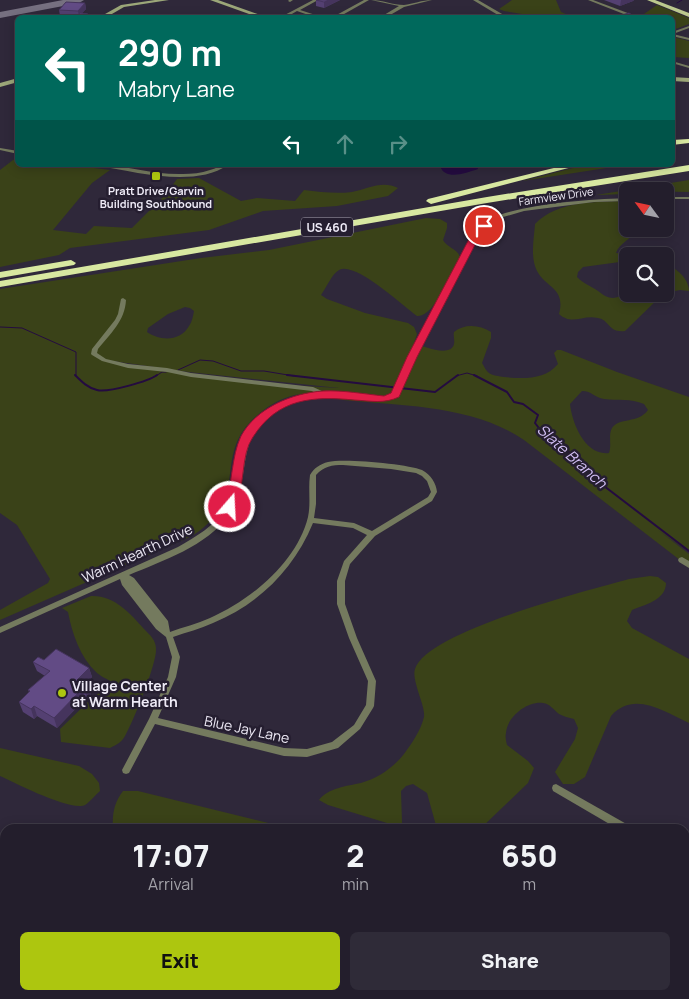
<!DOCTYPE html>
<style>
body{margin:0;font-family:Manrope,sans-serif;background:#2f2b38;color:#f1f3f6;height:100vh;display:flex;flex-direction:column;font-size:19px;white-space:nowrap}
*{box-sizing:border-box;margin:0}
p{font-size:16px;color:#a3a2a9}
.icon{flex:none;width:28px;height:28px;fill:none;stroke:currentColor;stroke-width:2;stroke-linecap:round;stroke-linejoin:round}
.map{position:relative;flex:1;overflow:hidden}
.panel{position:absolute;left:0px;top:824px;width:690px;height:176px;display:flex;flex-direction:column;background:#231e2c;border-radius:15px 15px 0 0;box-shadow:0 2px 12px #0003,0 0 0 1px #403c48}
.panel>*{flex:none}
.banner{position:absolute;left:15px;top:15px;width:660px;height:152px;border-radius:8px;box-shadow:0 2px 12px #0003,0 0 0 1px #403c48;background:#00695c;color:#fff;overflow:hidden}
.needle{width:32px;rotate:303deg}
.buttons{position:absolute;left:619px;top:182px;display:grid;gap:10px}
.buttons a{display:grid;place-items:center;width:55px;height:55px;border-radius:8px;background:#231e2c;box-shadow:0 2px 12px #0003,0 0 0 1px #403c48;font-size:25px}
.pin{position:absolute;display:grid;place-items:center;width:42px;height:42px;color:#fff;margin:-21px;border:2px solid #fff;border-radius:50%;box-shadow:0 1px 5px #0007}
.me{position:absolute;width:55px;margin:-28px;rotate:19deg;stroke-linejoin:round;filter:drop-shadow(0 0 4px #0008)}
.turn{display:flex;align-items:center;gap:18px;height:105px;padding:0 20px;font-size:22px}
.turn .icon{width:65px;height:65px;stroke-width:2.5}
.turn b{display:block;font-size:35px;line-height:42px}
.lanes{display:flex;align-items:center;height:48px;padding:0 20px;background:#0003;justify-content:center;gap:25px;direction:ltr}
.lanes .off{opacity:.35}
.eta{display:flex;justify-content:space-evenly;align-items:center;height:85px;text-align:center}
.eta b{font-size:30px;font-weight:800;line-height:35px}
.cta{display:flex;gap:10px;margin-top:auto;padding:10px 20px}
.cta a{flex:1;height:58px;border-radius:8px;background:#adc60f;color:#111;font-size:20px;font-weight:800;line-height:58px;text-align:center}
.cta a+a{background:#2f2b38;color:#f1f3f6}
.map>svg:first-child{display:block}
.green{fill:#3a4218;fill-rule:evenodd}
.water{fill:#240b40}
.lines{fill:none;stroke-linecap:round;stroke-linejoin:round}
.stream-far1{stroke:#240b40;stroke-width:1}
.stream{stroke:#240b40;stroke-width:2}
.taxiway{fill:#767080;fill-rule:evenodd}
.street{fill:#747a5e;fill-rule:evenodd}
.secondary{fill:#9ca779;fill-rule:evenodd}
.primary{fill:#bcc98e;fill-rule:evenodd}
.highway{fill:#d8e8a1;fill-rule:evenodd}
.wall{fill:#544072}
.shaded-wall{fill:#45345d}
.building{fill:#624b85;stroke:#45345d}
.route{fill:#e11d48;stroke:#92132f}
.poi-dot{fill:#adc60f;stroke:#251e30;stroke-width:2}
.labels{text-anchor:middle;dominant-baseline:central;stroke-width:5;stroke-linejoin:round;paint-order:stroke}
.far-poi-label{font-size:11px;font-weight:bold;fill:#eeeaf6;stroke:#251e30}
.far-street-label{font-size:11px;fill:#eeeaf6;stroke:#251e30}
.shield{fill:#251e30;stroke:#b2adbb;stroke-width:1}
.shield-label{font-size:12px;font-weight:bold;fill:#eeeaf6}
.street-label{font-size:14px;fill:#eeeaf6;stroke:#251e30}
.poi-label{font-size:14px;font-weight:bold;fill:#eeeaf6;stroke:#251e30;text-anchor:start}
.water-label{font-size:15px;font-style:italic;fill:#d3c0f5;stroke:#251e30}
</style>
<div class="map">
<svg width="689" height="999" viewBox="0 0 689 999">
<rect width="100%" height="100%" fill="#2f283a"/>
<g class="green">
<polygon points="512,0 556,0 561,12 573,17 541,17 504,11 499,9"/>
<polygon points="657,5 689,18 689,24 673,30 672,18 644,17 641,16"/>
<polygon points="673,37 689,41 689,58 673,57"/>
<path d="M 17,157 L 18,165 L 71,165 L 110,170 L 92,183 L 53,230 L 86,234 L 94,226 L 132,228 L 166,194 L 177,179 L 199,178 L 241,201 L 257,198 L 295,201 L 304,190 C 320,192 336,194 352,192 C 368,189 382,180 398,188 L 388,196 L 337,206 L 263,211 L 209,230 L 70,248 L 59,255 L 0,267 L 0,170 Z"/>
<polygon points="585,165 626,165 522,181"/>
<polygon points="689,180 689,192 628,191 627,194 596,195"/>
<path d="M 627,201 L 628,229 L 638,229 C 632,239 619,243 616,253 L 644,256 L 628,256 L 627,261 L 583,267 L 578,272 L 577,277 C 584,284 591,286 598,291 C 609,300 616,300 627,292 L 628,294 L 663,294 L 625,331 C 608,333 610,320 598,318 C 583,314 572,326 559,314 C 566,288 546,288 537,271 C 530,257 534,239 535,224 C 558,200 597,202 627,201 Z"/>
<path d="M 426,218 L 440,219 L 447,223 L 447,228 L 443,240 C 447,248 457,248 460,257 C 453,271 434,318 417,316 C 403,306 355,261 339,270 C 332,274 326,288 321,295 L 327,299 L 365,313 L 408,323 L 414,327 L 417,334 L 414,343 C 422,346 451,358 454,344 C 455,340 453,336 454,332 C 465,323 480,325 491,332 L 491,338 L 482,363 C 484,366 486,371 489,373 C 493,376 499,376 504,377 C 523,379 545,380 558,364 L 554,353 L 557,350 L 561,350 L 617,372 L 689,397 L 689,552 L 658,530 L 689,554 L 689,567 L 524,440 C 472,405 404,406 343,400 C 331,398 306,392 295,395 C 276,399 257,413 245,428 C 225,454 235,483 221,507 C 214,519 203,529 192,536 L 0,620 L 0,610 L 48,583 L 50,579 L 17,525 L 0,513 L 0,289 L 201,258 L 269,250 ZM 185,307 L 190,308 L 194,311 C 193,316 192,322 189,326 C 180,342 160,341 147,332 L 148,328 L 168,314 ZM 106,360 L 189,372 L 339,388 L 285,385 L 157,370 ZM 582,391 C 592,391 595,398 604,399 C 619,401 630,398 644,404 L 648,410 C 638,424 619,417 612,428 C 608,435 612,445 609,453 C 585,456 572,423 570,404 Z"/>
<path d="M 665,264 C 677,268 689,279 689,291 L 680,290 L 665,293 Z"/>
<path d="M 650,576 L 658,577 L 666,583 C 666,600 644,605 632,610 L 627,621 L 632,628 L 689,659 L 689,723 C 665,712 634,690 611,716 L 585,777 L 574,784 L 563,784 L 555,772 L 575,739 L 578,728 L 574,719 C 569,718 563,716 559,714 C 554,710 550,704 543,703 C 527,701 507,717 506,733 C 505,736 506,741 507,745 L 528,761 L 534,768 L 528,783 L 480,829 L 437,829 L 427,793 L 413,784 L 406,786 L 401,791 L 402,823 L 387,823 L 328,805 L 319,800 C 328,788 347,786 361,783 C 378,778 393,768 404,754 C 412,743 421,730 424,717 C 425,710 420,698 418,691 C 416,684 413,675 415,669 C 427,631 590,590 629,579 Z"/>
<path d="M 91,596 C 114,595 130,613 144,629 C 150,635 156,640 156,649 C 157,663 133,722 125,736 C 122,742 116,745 110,748 L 61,742 L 60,729 L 89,701 L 112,682 C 107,679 100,676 96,672 C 80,657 72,633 68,612 L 62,608 Z"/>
<path d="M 0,748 L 79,766 L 92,774 L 99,783 L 100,791 C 95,795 90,802 85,805 C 72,812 15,783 0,776 Z"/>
<path d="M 123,791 L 138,791 L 293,829 L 113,829 C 112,814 114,803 123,791 Z"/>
<polygon points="15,995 143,995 140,999 14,999"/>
<polygon points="231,995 303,995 300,999 228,999"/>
</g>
<path class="water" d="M 433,165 L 477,165 L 478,169 C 466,173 445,181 440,166 Z"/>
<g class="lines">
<g class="stream-far1">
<polyline points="677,3 682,0"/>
<polyline points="0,327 22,328 76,352 76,376"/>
<polyline points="178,370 200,360 213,361 241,371 264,371 294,376"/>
<polyline points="156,376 162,372 166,372"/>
<polyline points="456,376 467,373 477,376"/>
</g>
<g class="stream">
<path d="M 75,375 C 82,382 88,388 97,390 C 108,393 149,381 157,375"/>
<polyline points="287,375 435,392 458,375"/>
<polyline points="474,375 507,392 514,402 523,404 538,415 535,423 542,432 577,458 604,486 689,551"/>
</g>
<polygon class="taxiway" points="63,0 84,0 79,3 0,18 0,12"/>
<g class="street">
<polygon points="289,0 293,0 290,2 288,1"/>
<polygon points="313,0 318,0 300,10 325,18 317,18 297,11 285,18 279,18"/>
<polygon points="364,0 369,0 337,18 331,18"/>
<path d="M 371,0 C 382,0 393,5 404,5 C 413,4 422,0 432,0 L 404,7 L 385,18 L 379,18 L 399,6 Z"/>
<polygon points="473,0 478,0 509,18 503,18"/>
<polygon points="588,0 593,0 641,18 634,18"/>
<polygon points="689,26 689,28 673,34 689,38 689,40 672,36 672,32"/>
<polygon points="672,61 689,66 689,68 672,63"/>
<polygon points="0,148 18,151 18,154 0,150"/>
<path d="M 97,165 C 125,165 154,175 183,174 C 192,174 201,173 210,170 C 217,168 221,165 228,165 C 194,188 137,172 99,166 Z"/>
<rect x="665" y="197" width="24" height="2"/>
<path d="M 628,198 L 628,201 L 594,202 L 524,211 L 500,218 L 485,227 L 476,241 L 415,357 L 398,396 C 376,405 353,398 330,396 C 311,395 292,400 276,411 C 232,439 254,478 229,515 C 207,546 162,561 129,575 L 134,578 L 168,621 L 170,632 C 183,627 197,624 210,618 C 251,600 297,562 308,517 C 311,503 308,489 310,475 C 314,468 320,464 328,462 C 343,458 408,464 422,470 C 431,475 436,483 437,492 L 432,501 L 375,536 L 350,564 L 345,581 L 345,604 L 357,638 L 376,681 L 374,706 L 373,708 L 360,729 L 338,748 L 307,757 L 284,756 L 155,724 L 129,773 L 126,774 L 123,773 L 122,770 L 149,719 L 168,677 L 172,657 L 166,637 L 156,629 L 122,585 L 120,579 L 0,633 L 0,627 L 178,547 C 195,537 215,526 225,509 C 235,493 235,474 239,457 C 247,418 277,398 315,393 L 312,391 L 191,377 L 167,372 L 128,368 L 102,361 L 92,355 L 91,354 L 92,349 L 115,320 L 118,314 L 121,299 L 123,298 L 126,300 C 125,321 110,334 98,349 L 97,353 L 106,359 L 128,364 L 167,368 L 191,373 L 313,387 L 324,392 L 361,396 L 381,397 L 393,394 L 409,357 L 470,241 C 474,236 477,229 481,225 C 503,204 596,199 628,198 ZM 343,465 L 391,469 L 416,473 L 422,476 L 427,481 L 431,492 L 428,497 L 372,531 L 354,523 L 314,518 L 316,504 L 316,475 C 324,466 332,465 343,465 ZM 313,523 L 353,528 L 367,535 L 344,561 L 337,581 L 337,604 L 349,638 L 368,681 L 366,705 L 354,725 L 332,742 L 307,749 L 284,748 L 158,718 L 176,677 L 180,657 L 173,637 C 187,632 200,629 213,623 C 259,604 294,569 313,523 Z"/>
<polygon points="682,557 689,561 689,568 679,562 678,560 679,558"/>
<polygon points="556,784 630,826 631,829 618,829 553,791 552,788 553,785"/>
<polygon points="685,859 689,860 689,869 685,868"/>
<polygon points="175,995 186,995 184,999 173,999"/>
<polygon points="571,995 585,995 587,999 573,999"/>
</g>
<g class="secondary">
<polygon points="155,0 169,0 124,7 105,18 98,18 121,5"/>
<polygon points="210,0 218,0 269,18 260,18"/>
<polygon points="672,77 689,78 689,82 672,81"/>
<polygon points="18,78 18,82 0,87 0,83"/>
</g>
<polygon class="primary" points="647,0 655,0 689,13 689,17"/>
<g class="highway">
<polygon points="689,139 689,143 672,145 672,140"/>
<polygon points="566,165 580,165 431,204 426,201 428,199"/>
<polygon points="689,165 689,171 487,203 0,287 0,281 487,197"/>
<polygon points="71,260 76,263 74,265 0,278 0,272"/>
</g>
</g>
<g class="wall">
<polygon points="316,0 340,0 324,8 316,6"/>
<polygon points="604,0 634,0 633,1 620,6"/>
<polygon points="85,3 86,9 82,13 88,14 89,17 60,16 59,10"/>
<polygon points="44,660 89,668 92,677 85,684 89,686 91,696 87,700 85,699 57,728 37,716 34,719 23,712 19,702 29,692 28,690 45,676 37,671 33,662"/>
</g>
<g class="shaded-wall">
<polygon points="329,0 340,0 324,8 324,2"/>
<polygon points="621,0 634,0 633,1 620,6"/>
<polygon points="85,3 86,9 79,17 78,11"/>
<polygon points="89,668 92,677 80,689 77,680"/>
<polygon points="89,686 91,696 87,700 85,690"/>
<polygon points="82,689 85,699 57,728 54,718"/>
<polygon points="34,706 37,716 34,719 31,709"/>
</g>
<g class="building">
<polygon points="316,0 329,0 324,2"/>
<polygon points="66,2 85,3 78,11 59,10"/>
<polygon points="80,13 88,14 85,18 76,18"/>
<polygon points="629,13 637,18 626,18 621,15"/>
<polygon points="56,649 89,668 77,680 89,686 85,690 82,689 54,718 34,706 31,709 19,702 30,691 28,690 50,671 33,662 38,657 44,660"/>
</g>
<path class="route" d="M 481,224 L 488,226 L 477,241 L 417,357 L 399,397 C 384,404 371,401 354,400 C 313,396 278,398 253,437 C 240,455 246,487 234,510 L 225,510 L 224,507 C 233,484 231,457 241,436 C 256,408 292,393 323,391 C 343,390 364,394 384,396 L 391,393 L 407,357 L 468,241 Z"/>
<g class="poi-dot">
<rect x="151" y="171" width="10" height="10" rx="2.5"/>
<circle cx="62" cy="693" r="5"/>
</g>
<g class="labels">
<g class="far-poi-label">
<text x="156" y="190">Pratt Drive/Garvin<tspan x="156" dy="13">Building Southbound</tspan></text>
</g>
<g class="far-street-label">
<text transform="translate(556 196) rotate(-8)">Farmview Drive</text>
</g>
<rect class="shield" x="301" y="217.5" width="52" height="19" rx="4"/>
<g class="shield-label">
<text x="327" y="227">US 460</text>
</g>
<g class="street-label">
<text transform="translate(137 553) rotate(-25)">Warm Hearth Drive</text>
<text transform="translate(247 729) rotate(12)">Blue Jay Lane</text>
</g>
<g class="poi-label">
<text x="72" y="685">Village Center<tspan x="72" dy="16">at Warm Hearth</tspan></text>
</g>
<g class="water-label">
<text transform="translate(572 456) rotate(42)">Slate Branch</text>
</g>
</g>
</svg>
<div class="buttons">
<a><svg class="needle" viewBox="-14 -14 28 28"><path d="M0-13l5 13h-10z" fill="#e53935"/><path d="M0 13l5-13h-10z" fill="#a3a2a9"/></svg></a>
<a><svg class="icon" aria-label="search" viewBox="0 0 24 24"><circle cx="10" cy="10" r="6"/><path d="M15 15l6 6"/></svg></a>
</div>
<div class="pin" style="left:484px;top:226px;background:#d93025"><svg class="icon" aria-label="arrive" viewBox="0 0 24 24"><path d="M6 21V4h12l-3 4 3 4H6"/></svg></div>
<svg class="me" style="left:230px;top:507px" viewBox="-20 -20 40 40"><circle r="17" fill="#e11d48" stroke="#fff" stroke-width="3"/><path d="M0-11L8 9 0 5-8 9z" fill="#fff"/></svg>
<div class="banner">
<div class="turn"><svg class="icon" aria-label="left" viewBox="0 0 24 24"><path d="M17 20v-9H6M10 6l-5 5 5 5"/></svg><div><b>290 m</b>Mabry Lane</div></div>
<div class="lanes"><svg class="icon" aria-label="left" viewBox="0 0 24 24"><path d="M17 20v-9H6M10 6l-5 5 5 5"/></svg><svg class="icon off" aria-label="ahead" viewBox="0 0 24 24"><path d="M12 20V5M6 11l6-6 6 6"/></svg><svg class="icon off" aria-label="right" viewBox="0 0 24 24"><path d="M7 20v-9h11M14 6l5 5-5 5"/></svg></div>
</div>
<section class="panel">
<div class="eta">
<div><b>17:07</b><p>Arrival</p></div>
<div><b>2</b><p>min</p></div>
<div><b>650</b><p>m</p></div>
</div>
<div class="cta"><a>Exit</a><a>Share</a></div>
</section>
</div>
